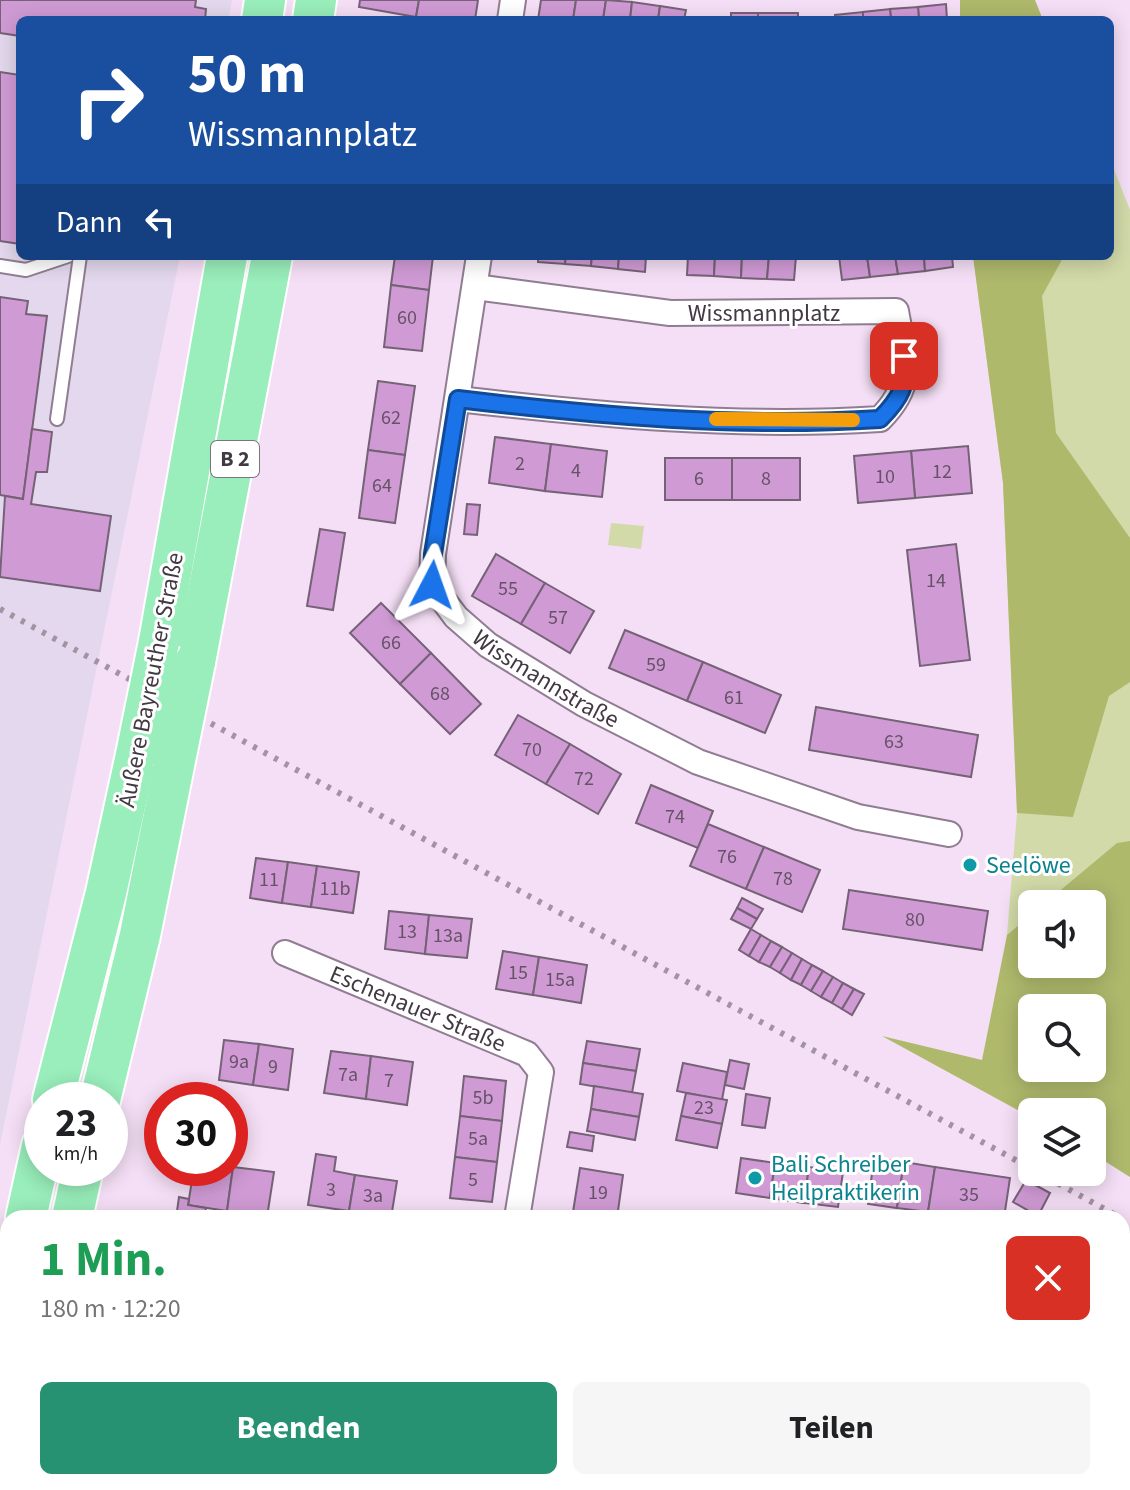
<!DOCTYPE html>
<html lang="de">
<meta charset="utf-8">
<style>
body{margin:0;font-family:"Source Sans 3",sans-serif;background:#f6f6f6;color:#202124;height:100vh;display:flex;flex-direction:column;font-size:30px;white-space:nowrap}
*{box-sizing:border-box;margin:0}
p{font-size:26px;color:#757577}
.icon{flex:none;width:44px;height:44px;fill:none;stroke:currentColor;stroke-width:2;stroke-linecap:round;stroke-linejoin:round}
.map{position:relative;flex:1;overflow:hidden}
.details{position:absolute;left:0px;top:1210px;width:1130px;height:280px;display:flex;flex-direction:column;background:#fff;border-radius:24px 24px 0 0;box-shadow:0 4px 20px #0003}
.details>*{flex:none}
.banner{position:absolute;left:16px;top:16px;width:1098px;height:244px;border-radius:12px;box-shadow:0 4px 20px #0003;background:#1a4fa0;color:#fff;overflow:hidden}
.tools{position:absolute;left:1018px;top:890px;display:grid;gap:16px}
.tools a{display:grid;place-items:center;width:88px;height:88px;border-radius:12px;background:#fff;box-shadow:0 4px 20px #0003;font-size:40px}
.speed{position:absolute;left:24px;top:1082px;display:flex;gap:16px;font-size:40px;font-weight:700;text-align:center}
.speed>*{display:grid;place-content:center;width:104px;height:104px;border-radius:50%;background:#fff;box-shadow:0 4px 20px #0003;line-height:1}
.speed small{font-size:20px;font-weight:400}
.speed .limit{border:12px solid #d22;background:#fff;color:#111}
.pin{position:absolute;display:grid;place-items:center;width:68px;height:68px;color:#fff;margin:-34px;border-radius:16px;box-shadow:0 4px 12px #0006}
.me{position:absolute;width:88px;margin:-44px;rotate:4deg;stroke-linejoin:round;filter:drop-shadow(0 0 6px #0008)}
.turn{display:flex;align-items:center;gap:28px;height:168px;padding:0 40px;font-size:36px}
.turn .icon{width:104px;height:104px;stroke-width:2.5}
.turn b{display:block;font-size:56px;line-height:68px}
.then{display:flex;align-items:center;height:76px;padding:0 40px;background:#0003;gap:16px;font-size:30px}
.round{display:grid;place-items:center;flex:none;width:84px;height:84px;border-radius:12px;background:#f6f6f6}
.overview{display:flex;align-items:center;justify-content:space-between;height:136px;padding:0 40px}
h1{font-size:48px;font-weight:700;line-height:60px;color:#1e9e55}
.button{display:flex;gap:16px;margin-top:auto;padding:16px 40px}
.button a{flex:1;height:92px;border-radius:12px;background:#279271;color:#fff;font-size:32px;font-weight:700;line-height:92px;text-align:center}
.button a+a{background:#f6f6f6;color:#202124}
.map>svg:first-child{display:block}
.industrial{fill:#e3d8ed}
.green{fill:#d2daa9;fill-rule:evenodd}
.forest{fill:#afb96c;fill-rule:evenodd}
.building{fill:#d09bd5;stroke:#756276;stroke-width:2}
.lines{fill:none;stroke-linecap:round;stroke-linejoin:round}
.service-casing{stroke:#907d92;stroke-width:16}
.minor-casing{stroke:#907d92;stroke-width:28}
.primary-casing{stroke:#fff;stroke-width:44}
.service{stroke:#fff;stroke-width:12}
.minor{stroke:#fff;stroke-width:24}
.primary{stroke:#9eb;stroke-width:40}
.rail{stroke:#a292a2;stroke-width:6;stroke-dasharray:4 8;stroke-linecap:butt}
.primary-bridge-casing{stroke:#fff;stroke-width:44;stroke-linecap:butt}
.primary-bridge{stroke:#9eb;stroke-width:40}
.route-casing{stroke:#114b97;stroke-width:20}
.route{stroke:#1a73e8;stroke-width:14}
.slow{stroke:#f59e0b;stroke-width:14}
.culture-dot{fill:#0f9aa8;stroke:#fff;stroke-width:3}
.labels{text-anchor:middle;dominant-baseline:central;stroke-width:6;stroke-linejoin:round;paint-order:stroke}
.number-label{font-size:20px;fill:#665267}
.shield{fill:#fff;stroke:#7b747b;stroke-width:2}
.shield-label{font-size:22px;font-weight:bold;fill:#423942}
.street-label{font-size:24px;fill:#423942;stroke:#fff}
.culture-label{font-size:24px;fill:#0d838f;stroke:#fff;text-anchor:start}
</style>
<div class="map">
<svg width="1130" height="1490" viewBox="0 0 1130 1490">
<rect width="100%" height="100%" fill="#f5dff6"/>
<polygon class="industrial" points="0,0 232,0 228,20 20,20 20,256 180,256 0,1145"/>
<g class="green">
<path d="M 1110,159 L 1130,210 L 1130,1177 L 1092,1153 L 1092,1008 L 1032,1008 L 1032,1036 L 1007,935 L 1017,813 L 1003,483 L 973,256 L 1110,256 ZM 1032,904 L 1092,904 L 1092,964 L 1032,964 Z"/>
<polygon points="611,523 644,526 641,549 608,545"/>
</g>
<g class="forest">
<polygon points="960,0 1035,0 1043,20 960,20"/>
<polygon points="973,256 1064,256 1042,296 1056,433 1130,538 1130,682 1109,696 1073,817 1017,813 1003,483"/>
<path d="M 1130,841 L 1130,1177 L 1092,1153 L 1092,1112 L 1032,1112 L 1032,1118 L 882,1036 L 982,1060 L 1007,935 L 1032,914 L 1032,964 L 1092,964 L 1092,904 L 1044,904 L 1117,843 ZM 1032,1008 L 1092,1008 L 1092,1068 L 1032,1068 Z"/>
</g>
<g class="building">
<polygon points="0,0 196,0 195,7 206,9 205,20 20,20 20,36 0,33"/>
<polygon points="360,0 419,0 416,17 359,7"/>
<polygon points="419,0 478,0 475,20 416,17"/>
<polygon points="541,0 576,0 573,20 538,20"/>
<polygon points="576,0 606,0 603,20 573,20"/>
<polygon points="606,0 632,2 630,20 603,20"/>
<polygon points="632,2 660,6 658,20 630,20"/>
<polygon points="946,4 947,20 919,20 918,7"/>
<polygon points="660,6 686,10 684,20 658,20"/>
<polygon points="918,7 919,20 891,20 890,9"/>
<polygon points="890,9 891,20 863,20 863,12"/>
<polygon points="863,12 863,20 835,20 835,15"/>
<rect x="731" y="13" width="27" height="7"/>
<rect x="758" y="13" width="40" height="7"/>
<polygon points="0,72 20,75 20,244 0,241"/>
<polygon points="395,256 433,256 429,290 391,285"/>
<polygon points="538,256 566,256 565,264 538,262"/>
<polygon points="566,256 592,256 591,266 565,264"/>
<polygon points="592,256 619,256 618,269 591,266"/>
<polygon points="619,256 646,256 645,272 618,269"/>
<polygon points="688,256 715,256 714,276 687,275"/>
<polygon points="715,256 742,256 741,278 714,276"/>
<polygon points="742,256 769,256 767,279 741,278"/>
<polygon points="769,256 796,256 794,280 767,279"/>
<polygon points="839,256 867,256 870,277 842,280"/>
<polygon points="867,256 895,256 898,274 870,277"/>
<polygon points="895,256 924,256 925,271 898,274"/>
<polygon points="924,256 952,256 953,267 925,271"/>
<polygon points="391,285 429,290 422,351 384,347"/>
<polygon points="0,297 28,301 26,314 47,316 23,499 0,495"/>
<polygon points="378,381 415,386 405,455 368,450"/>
<polygon points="32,429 52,432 47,472 36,472 31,504 111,516 100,591 0,577 5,496 23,499"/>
<polygon points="495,437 551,444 545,491 489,483"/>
<polygon points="551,444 607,451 602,497 545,491"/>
<polygon points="968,446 972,493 915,498 911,451"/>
<polygon points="368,450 405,455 395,523 359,518"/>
<polygon points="911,451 915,498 858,503 854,456"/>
<rect x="665" y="458" width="67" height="42"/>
<rect x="732" y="458" width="68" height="42"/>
<polygon points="467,504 480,505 477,535 464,534"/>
<polygon points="320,529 345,533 333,610 307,606"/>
<polygon points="956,544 970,660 920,666 907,550"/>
<polygon points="496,554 545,583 521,624 472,596"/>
<polygon points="545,583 594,611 570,653 521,624"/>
<polygon points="381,603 431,653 400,684 350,633"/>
<polygon points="625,630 703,662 687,701 609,668"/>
<polygon points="431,653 481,704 450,734 400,684"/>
<polygon points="703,662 781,695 765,733 687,701"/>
<polygon points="816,707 978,735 971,777 809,750"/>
<polygon points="518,715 570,744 546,784 495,755"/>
<polygon points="570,744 621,774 598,814 546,784"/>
<polygon points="651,785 713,811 698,848 636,823"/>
<polygon points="708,824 764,847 746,889 690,866"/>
<polygon points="764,847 820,870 802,912 746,889"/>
<polygon points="256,858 288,862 282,903 250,898"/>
<polygon points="288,862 317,866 311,907 282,903"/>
<polygon points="317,866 359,872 353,913 311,907"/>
<polygon points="849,890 988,911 982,950 843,929"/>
<polygon points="742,898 763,909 757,919 737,908"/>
<polygon points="737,908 757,919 751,929 731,919"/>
<polygon points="389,911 429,915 425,954 385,949"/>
<polygon points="429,915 472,919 467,958 425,954"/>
<polygon points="751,929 761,935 749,956 739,950"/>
<polygon points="761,935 771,941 759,962 749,956"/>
<polygon points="771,941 782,947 770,967 759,962"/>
<polygon points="782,947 792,953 780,973 770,967"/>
<polygon points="503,951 539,957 533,995 496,989"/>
<polygon points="792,953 802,959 791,980 780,973"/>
<polygon points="539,957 587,965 581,1003 533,995"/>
<polygon points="802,959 812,965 801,985 791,980"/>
<polygon points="812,965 823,971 811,991 801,985"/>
<polygon points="823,971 833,977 821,997 811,991"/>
<polygon points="833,977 843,983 832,1003 821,997"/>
<polygon points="843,983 854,989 842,1009 832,1003"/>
<polygon points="854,989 864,994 852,1015 842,1009"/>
<polygon points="224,1040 259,1044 253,1085 219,1080"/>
<polygon points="587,1041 640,1049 636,1071 583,1063"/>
<polygon points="259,1044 293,1049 288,1090 253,1085"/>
<polygon points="331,1051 371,1056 366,1099 324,1093"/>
<polygon points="371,1056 413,1062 407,1105 366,1099"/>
<polygon points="730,1060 749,1064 744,1089 725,1085"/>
<polygon points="583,1063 636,1071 632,1093 580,1084"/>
<polygon points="683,1063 727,1072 722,1100 677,1091"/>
<polygon points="464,1076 506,1081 502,1121 460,1116"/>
<polygon points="594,1086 643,1094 639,1117 591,1109"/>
<polygon points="686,1093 727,1100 722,1124 681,1116"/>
<polygon points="746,1094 770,1098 765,1128 742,1125"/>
<polygon points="591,1109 639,1117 635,1140 587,1131"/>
<polygon points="460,1116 502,1121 497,1162 455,1157"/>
<polygon points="681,1116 722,1124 717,1148 676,1140"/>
<polygon points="570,1132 594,1136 592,1151 567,1147"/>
<polygon points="316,1154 336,1157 334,1171 355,1175 349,1211 308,1205"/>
<polygon points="455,1157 497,1162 492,1202 450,1198"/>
<polygon points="741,1158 775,1163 770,1198 736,1193"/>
<polygon points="874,1158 904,1162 897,1208 868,1204"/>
<polygon points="904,1162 935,1167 928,1212 897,1208"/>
<polygon points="775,1163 809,1167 804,1203 770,1198"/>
<polygon points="233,1167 227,1211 188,1205 194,1168"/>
<polygon points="233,1167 274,1172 267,1217 227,1211"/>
<polygon points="809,1167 843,1172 838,1207 804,1203"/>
<polygon points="935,1167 1010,1178 1004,1218 928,1212"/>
<polygon points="580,1168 623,1175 617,1218 573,1212"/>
<polygon points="355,1175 397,1181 391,1218 349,1211"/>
<polygon points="1026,1180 1050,1193 1038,1216 1013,1202"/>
<polygon points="179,1197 189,1199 188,1205 206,1208 204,1218 176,1218"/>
<polygon points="145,1482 171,1482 169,1490 144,1487"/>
<polygon points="242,1482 268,1482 267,1490 241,1490"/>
<polygon points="271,1482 307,1482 306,1490 270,1490"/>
<polygon points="320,1482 341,1484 340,1490 318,1490"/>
<polygon points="889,1482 913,1482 911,1490 887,1490"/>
<polygon points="920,1482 954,1482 949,1490 932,1490"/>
</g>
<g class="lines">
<g class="service-casing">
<g id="service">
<polyline points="0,266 26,270 68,256"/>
<polyline points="57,419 80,256"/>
</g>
</g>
<g class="minor-casing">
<g id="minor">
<polyline points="510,20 513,0"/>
<path id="s1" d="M 479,256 L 433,554 L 432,585 L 456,617 L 488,645 L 584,704 L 698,762 L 858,817 L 949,834"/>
<path d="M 458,399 C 598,415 739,428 880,419 C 917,382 904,358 896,311 L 670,313 L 475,287"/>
<path id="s2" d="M 285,953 L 527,1054 L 541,1072 L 517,1218"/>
<polyline points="1122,1260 1130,1263"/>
<polyline points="1122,1482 1127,1490"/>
<polyline points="460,1490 461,1482"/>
<polyline points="848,1490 850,1482"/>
</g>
</g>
<g class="primary-casing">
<g id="primary">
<polyline points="262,20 265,0"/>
<polyline points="313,20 316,0"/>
<polyline points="159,642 227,256"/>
<polyline points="195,662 272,256"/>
<polyline points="53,1100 106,893 136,755"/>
<polyline points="100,1100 140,935 173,770"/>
<polyline points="26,1218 42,1146"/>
<polyline points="72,1218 83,1168"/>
<polyline points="0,1348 8,1304"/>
<polyline points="23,1490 25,1482"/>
</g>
</g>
<use href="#service" class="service"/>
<use href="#minor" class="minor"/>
<use href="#primary" class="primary"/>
<g class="rail">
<polyline points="0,609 1032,1169"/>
<polyline points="1037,1172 1121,1218"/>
</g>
<g class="primary-bridge-casing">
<g id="primary-bridge">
<polyline points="136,755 159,642"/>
<polyline points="173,770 195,662"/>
</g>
</g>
<use href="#primary-bridge" class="primary-bridge"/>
</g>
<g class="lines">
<g class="route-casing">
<path id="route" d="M 432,585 L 433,554 L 458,399 C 598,416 739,428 880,419 C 901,398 908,384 904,356"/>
</g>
<use href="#route" class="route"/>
<polyline class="slow" points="716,419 853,420"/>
</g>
<g class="culture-dot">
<circle cx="970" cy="865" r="8"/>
<circle cx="755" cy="1178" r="8"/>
</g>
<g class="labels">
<g class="number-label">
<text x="407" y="318">60</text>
<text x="391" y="418">62</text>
<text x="520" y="464">2</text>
<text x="576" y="471">4</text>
<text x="942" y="472">12</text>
<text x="885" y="477">10</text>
<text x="699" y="479">6</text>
<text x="766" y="479">8</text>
<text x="382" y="486">64</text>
<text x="936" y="581">14</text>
<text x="508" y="589">55</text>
<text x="558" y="618">57</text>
<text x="391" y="643">66</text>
<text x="656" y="665">59</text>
<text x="440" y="694">68</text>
<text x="734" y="698">61</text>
<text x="894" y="742">63</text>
<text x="532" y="750">70</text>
<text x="584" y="779">72</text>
<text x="675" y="817">74</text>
<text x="727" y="857">76</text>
<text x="783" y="879">78</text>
<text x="269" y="880">11</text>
<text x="335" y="889">11b</text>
<text x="915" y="920">80</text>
<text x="407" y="932">13</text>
<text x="448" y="936">13a</text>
<text x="518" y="973">15</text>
<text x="560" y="980">15a</text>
<text x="239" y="1062">9a</text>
<text x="273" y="1067">9</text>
<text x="348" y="1075">7a</text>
<text x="389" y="1081">7</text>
<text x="483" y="1098">5b</text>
<text x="704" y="1108">23</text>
<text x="478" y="1139">5a</text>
<text x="473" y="1180">5</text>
<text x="331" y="1190">3</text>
<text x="598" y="1193">19</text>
<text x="969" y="1195">35</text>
<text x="373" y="1196">3a</text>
</g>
<rect class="shield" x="211" y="441" width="48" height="36" rx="6"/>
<g class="shield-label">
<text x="235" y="459">B 2</text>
</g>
<g class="street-label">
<text x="764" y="313">Wissmannplatz</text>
<text stroke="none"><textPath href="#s1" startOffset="482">Wissmannstraße</textPath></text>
<text transform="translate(151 680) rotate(-79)">Äußere Bayreuther Straße</text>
<text stroke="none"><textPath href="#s2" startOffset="144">Eschenauer Straße</textPath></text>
</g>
<g class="culture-label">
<text x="986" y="865">Seelöwe</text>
<text x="771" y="1164">Bali Schreiber<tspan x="771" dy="28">Heilpraktikerin</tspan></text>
</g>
</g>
</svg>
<div class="tools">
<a><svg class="icon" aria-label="sound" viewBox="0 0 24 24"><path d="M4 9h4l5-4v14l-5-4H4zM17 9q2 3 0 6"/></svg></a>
<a><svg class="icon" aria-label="search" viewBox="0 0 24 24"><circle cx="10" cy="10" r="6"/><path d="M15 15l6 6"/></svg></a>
<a><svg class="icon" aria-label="layers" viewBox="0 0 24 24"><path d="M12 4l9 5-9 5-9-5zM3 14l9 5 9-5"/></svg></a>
</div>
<div class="speed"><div>23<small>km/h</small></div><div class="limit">30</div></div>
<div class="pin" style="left:904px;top:356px;background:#d93025"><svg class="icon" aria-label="arrive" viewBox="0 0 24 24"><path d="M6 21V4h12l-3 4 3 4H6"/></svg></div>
<svg class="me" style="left:432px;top:585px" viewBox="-20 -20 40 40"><path d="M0-17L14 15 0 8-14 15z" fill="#1a73e8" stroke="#fff" stroke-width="4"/></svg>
<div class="banner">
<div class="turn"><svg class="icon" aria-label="right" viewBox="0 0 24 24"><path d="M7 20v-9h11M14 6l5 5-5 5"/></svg><div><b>50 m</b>Wissmannplatz</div></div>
<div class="then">Dann<svg class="icon" aria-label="left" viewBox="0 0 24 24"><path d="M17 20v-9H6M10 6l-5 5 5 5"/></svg></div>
</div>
<section class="details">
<div class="overview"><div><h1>1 Min.</h1><p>180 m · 12:20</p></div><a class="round" style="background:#d93025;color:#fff"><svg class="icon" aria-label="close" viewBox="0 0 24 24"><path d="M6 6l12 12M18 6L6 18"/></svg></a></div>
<div class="button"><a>Beenden</a><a>Teilen</a></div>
</section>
</div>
